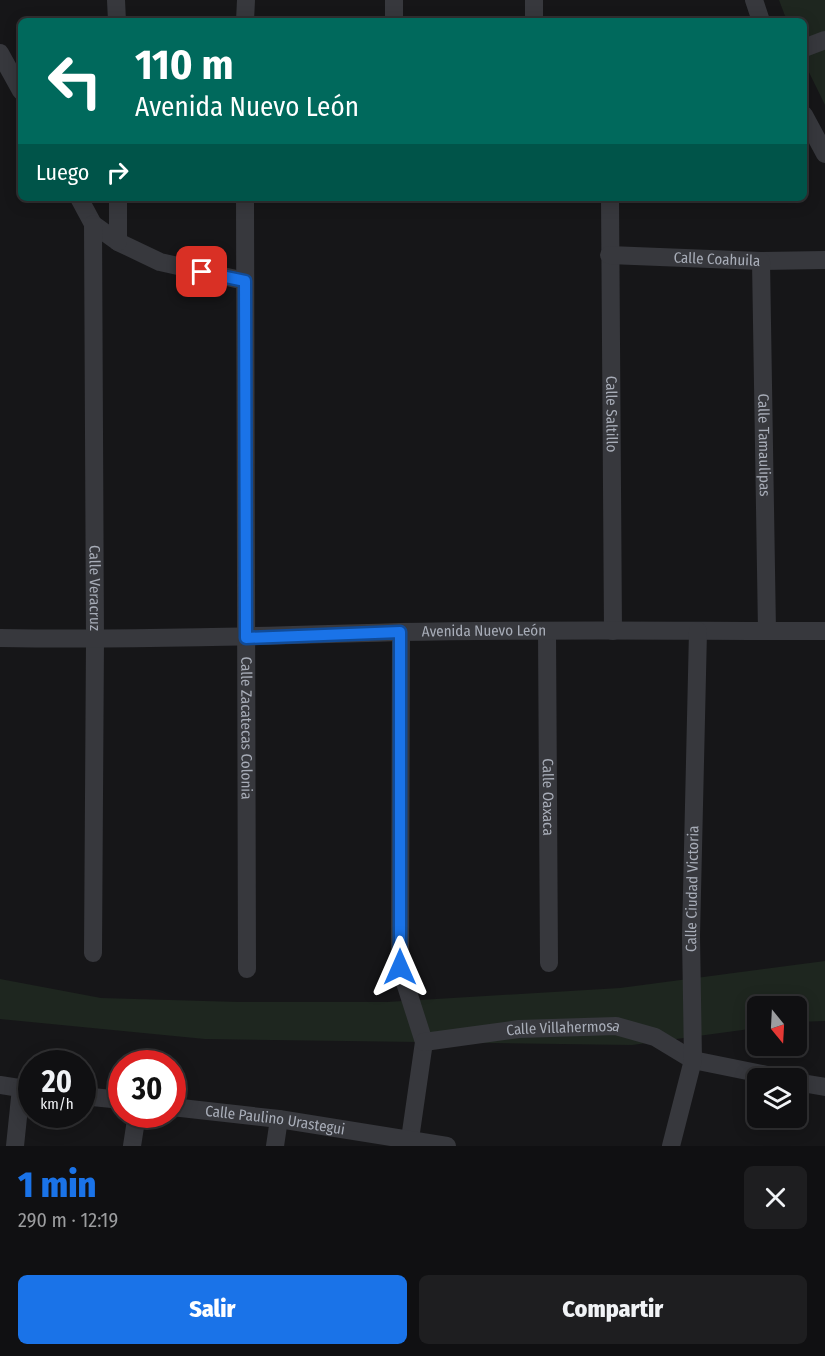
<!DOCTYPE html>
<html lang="es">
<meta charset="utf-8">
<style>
body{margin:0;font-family:"Fira Sans Condensed",sans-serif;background:#1e1e20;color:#f1f3f6;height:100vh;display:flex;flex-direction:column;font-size:22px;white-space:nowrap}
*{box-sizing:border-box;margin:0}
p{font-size:20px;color:#9c9d9f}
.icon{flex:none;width:33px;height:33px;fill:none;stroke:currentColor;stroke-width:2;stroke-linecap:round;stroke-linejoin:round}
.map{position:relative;height:1146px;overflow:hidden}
.sheet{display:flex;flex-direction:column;background:#101012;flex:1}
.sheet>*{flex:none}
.top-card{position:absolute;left:18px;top:18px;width:789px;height:183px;border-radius:9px;box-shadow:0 3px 15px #0003,0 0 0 2px #303032;background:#00695c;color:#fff;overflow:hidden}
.needle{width:39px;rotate:162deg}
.fabs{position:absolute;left:747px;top:996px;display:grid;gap:12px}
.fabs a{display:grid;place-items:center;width:60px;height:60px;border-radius:9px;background:#101012;box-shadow:0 3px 15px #0003,0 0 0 2px #303032;font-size:30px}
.speed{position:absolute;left:18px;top:1050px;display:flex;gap:12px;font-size:30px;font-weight:700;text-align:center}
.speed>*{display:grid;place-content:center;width:78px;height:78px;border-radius:50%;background:#101012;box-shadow:0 3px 15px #0003,0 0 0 2px #303032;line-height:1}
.speed small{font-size:15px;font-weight:400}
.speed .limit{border:9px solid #d22;background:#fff;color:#111}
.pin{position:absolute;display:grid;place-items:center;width:51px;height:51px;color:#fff;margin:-26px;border-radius:12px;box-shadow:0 3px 9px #0006}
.me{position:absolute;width:66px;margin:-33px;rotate:0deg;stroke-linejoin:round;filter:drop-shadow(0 0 4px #0008)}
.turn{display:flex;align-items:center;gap:21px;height:126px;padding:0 18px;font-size:27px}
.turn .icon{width:78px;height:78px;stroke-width:2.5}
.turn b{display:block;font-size:42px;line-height:51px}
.then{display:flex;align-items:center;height:57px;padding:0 18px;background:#0003;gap:12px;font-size:22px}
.round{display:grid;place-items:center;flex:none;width:63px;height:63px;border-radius:9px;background:#1e1e20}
.headline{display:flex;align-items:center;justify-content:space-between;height:102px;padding:0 18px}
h1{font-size:36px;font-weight:800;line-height:45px;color:#1a73e8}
.primary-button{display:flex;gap:12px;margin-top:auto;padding:12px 18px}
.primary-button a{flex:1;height:69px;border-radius:9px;background:#1a73e8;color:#fff;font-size:24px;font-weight:800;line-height:69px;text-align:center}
.primary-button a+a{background:#1e1e20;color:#f1f3f6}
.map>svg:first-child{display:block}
.green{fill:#1e261f}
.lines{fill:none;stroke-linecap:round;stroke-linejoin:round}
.minor{stroke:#37383d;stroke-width:18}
.route-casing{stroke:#114b97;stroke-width:15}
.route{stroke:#1a73e8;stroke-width:10}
.labels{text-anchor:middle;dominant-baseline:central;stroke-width:6;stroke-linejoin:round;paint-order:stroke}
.street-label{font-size:15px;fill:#a8adb8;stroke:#111113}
</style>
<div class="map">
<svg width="825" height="1146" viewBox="0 0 825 1146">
<rect width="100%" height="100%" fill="#161618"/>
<g class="green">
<polygon points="779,0 825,0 825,105 804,62 804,21 787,21"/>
<polygon points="825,961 825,1021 797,1022 796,1006 758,1006 757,1028 632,1045 205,1039 0,1019 0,979 101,998 239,1002 387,1002 620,988"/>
</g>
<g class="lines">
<g class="minor">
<polyline points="116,0 117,21"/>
<polyline points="534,0 534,21"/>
<polyline points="754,0 761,21"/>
<polyline points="245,21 246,0"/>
<polyline points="394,21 394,0"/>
<polyline points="804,48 825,40"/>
<polyline points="0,53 21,91"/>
<polyline points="804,115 825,154"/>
<polyline points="79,198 93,224 118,242 160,262 245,281"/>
<polyline points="118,198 118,242"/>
<path id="s1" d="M 245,198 L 247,969"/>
<path id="s2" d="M 610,198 L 613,631"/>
<path id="s3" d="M 93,224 L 95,640 L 93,953"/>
<path id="s4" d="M 609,255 L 761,261 L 825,260"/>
<path id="s5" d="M 761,261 L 767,631"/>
<polyline points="401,632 400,967 424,1042 409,1146"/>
<path id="s6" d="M 547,632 L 549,963"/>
<path id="s7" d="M 0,638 C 133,640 266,636 399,632 C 541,629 683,631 825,631"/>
<path id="s8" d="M 424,1042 L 519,1029 L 616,1026 L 655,1037 L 693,1060 L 782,1078"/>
<polyline points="796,1082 825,1087"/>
<polyline points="0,1085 32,1090"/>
<polyline points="82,1096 122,1100"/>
<path id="s9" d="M 172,1107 L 279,1119 L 447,1146"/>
<polyline points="15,1146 21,1088"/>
<polyline points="132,1146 137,1114"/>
<polyline points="275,1146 279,1119"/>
<path id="s10" d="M 671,1146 L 693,1060 L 691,936 L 698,631"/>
</g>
</g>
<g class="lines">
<g class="route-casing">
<polyline id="route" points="202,272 245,281 246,638 400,632 400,967"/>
</g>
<use href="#route" class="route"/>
</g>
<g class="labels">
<g class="street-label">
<text stroke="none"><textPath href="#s4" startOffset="108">Calle Coahuila</textPath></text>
<text stroke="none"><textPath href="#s2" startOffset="216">Calle Saltillo</textPath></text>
<text stroke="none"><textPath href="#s5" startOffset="184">Calle Tamaulipas</textPath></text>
<text stroke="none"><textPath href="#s3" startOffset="364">Calle Veracruz</textPath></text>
<text stroke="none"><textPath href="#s7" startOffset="484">Avenida Nuevo León</textPath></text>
<text stroke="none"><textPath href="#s1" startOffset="530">Calle Zacatecas Colonia</textPath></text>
<text stroke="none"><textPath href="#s6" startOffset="165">Calle Oaxaca</textPath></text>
<text stroke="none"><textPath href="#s10" startOffset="260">Calle Ciudad Victoria</textPath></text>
<text stroke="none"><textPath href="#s8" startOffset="140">Calle Villahermosa</textPath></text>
<text stroke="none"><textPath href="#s9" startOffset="104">Calle Paulino Urastegui</textPath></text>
</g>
</g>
</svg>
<div class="fabs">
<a><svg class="needle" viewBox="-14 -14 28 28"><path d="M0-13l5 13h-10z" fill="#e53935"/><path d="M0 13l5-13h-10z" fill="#9c9d9f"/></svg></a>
<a><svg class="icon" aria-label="layers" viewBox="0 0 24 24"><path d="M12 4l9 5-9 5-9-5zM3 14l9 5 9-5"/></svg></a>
</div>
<div class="speed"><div>20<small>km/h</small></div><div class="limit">30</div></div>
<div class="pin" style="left:202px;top:272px;background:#d93025"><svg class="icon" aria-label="arrive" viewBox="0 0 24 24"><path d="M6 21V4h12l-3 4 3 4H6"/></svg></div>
<svg class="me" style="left:400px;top:967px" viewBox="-20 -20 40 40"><path d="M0-17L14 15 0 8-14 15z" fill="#1a73e8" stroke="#fff" stroke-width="4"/></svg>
<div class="top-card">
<div class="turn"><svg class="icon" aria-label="left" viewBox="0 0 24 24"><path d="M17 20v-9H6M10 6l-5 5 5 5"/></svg><div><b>110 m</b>Avenida Nuevo León</div></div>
<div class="then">Luego<svg class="icon" aria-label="right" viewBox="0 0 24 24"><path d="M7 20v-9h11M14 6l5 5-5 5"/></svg></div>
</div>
</div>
<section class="sheet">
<div class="headline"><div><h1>1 min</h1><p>290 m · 12:19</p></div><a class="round"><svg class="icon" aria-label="close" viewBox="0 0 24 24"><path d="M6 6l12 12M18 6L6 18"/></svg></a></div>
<div class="primary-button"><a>Salir</a><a>Compartir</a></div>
</section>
